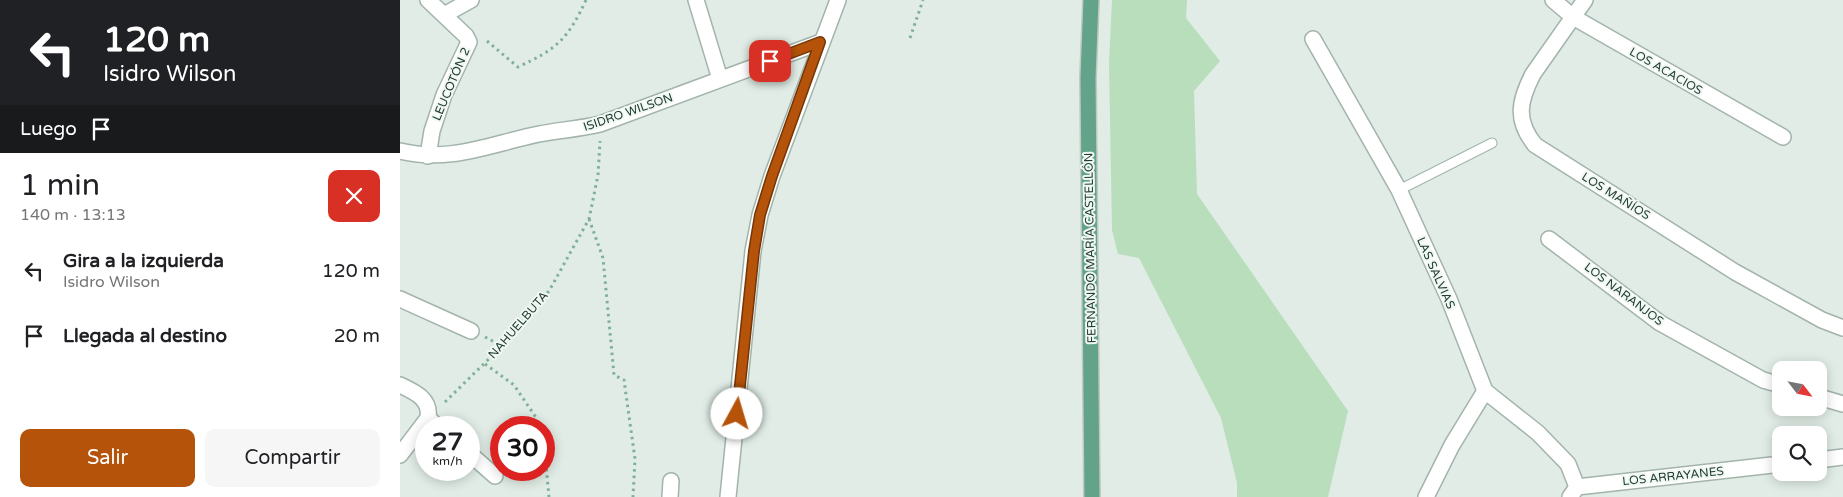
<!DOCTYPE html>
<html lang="es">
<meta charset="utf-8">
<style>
body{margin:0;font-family:"Varela Round",sans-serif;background:#f6f6f6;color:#202124;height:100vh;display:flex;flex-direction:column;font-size:19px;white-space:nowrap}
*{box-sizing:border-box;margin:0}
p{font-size:16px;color:#757577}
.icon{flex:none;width:28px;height:28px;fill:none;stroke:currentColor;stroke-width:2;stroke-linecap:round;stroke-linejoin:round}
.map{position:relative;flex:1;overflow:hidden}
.drawer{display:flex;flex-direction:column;background:#fff;width:400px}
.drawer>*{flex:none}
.top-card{background:#202124;color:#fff;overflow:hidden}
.needle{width:32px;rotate:122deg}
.buttons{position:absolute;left:1372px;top:361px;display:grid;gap:10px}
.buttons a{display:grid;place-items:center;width:55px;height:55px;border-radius:10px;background:#fff;box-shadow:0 2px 12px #0003;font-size:25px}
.speed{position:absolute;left:15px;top:416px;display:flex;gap:10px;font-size:25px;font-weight:700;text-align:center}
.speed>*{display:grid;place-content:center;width:65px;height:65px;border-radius:50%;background:#fff;box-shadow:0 2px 12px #0003;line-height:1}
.speed small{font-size:12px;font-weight:400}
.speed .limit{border:8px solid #d22;background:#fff;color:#111}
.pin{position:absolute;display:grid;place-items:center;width:42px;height:42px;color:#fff;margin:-21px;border-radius:10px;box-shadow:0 2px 8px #0006}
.me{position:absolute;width:55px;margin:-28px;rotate:6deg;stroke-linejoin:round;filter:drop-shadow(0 0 4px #0008)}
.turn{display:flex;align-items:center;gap:18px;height:105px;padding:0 20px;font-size:22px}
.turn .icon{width:65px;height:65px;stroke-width:2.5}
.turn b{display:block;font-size:35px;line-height:42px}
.then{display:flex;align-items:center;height:48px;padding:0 20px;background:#0003;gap:10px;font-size:19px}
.round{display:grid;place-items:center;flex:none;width:52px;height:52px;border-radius:10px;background:#f6f6f6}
.overview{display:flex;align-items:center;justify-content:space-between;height:85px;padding:0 20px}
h1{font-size:30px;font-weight:600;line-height:38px}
.cta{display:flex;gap:10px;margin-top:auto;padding:10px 20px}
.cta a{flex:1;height:58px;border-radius:10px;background:#b45309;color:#fff;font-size:20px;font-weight:600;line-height:58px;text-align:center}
.cta a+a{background:#f6f6f6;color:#202124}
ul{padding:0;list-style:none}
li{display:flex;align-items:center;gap:15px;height:65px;padding:0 20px}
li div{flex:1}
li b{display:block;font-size:19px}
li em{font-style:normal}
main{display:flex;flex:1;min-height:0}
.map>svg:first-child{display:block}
.green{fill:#b8debc}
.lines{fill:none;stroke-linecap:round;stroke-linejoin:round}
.lane-casing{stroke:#a3b4ab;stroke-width:11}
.street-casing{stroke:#a3b4ab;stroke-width:18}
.primary-casing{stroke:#c1c9c5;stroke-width:18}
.path{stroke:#7fb199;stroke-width:3;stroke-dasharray:2.5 4;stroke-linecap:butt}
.lane{stroke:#fff;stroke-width:9}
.street{stroke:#fff;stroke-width:15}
.primary{stroke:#63a389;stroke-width:15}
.route-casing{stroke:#753606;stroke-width:12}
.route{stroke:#b45309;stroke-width:9}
.labels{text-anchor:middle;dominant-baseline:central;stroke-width:4;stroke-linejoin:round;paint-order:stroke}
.street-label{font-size:12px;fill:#203d31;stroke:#f1f8f3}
</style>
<main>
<section class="drawer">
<div class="top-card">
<div class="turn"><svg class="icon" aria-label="left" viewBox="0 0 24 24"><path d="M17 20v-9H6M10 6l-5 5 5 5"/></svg><div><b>120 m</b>Isidro Wilson</div></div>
<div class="then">Luego<svg class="icon" aria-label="arrive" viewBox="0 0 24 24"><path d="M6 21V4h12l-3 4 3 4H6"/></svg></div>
</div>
<div class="overview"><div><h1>1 min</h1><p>140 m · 13:13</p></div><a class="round" style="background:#d93025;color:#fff"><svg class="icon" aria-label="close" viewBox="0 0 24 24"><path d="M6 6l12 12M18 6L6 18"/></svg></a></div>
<ul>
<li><svg class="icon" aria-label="left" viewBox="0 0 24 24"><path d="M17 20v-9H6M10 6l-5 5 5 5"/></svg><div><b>Gira a la izquierda</b><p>Isidro Wilson</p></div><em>120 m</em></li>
<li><svg class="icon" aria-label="arrive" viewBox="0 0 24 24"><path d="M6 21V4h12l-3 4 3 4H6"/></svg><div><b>Llegada al destino</b></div><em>20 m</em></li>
</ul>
<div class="cta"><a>Salir</a><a>Compartir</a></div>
</section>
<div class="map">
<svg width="1443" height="497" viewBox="0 0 1443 497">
<rect width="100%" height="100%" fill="#e0ece5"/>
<polygon class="green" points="712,0 787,0 786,18 820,61 794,91 797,194 948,411 928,497 837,497 837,483 821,418 739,258 718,254 712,230 709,63"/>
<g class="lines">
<g class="lane-casing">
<polyline id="lane" points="999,190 1092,143"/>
</g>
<g class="street-casing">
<g id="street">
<polyline points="296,0 320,79"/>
<polyline points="1153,0 1173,17 1383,137"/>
<path d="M 1185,0 L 1133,74 C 1119,101 1115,120 1135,145 L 1335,272 L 1422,320 L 1443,328"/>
<polyline points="44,15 71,0"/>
<polyline points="913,39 999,190 1049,299 1085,391 1138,433 1168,464 1177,487"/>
<path d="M 0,151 C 51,163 90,144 139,134 C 160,130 180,129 200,124 L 421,42"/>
<polyline points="28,156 32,131 44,95 69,42 66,36 28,0"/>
<polyline points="1149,239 1260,323 1363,380 1381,385"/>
<polyline points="0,299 71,331"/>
<path d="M 0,385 C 15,392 31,399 28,418 L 39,428"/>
<polyline points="1419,397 1443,404"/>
<polyline points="69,453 95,476"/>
<polyline points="0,455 28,418"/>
<polyline points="1419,460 1443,457"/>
<polyline points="270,497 271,481"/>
<polyline points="328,497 353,251 360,215 372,176 438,0"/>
<polyline points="1026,497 1052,445 1085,391"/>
<polyline points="1170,497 1177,487 1381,464"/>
</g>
</g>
<g class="primary-casing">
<polyline id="primary" points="691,0 688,78 692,497"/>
</g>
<g class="path">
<polyline points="510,38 523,0"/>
<path d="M 87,41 L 118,67 C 157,49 168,39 186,0"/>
<polyline points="189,219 203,258 214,375 224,380 235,459 233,497"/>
<polyline points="85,337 102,346"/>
<polyline points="85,364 114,385 137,419 139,428"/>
<polyline points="45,402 102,346 149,291 189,219 198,175 200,141"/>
<polyline points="144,443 149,497"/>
</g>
<use href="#lane" class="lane"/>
<use href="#street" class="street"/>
<use href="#primary" class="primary"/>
</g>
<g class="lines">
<g class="route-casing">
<polyline id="route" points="337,414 354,251 360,215 372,176 420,42 370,61"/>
</g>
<use href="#route" class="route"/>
</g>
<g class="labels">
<g class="street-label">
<text transform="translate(1266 71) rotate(30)">LOS ACACIOS</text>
<text transform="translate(51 84) rotate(-67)">LEUCOTÓN 2</text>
<text transform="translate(228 112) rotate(-19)">ISIDRO WILSON</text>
<text transform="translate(1216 196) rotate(32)">LOS MAÑÍOS</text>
<text transform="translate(690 248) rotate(-91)">FERNANDO MARÍA CASTELLÓN</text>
<text transform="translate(1036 273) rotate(66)">LAS SALVIAS</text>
<text transform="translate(1224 294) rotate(37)">LOS NARANJOS</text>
<text transform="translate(118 325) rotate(-49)">NAHUELBUTA</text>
<text transform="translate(1273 476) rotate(-6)">LOS ARRAYANES</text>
</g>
</g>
</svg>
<div class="buttons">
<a><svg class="needle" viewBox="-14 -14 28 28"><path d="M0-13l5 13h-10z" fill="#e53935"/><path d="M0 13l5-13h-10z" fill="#757577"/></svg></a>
<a><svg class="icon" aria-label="search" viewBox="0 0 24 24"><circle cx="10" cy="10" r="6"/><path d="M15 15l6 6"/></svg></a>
</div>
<div class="speed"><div>27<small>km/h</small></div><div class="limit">30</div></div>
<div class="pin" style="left:370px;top:61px;background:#d93025"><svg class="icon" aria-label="arrive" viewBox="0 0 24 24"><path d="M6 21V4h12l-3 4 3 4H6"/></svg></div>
<svg class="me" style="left:337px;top:414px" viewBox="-20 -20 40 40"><circle r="19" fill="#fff"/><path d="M0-13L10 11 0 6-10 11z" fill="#b45309"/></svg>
</div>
</main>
